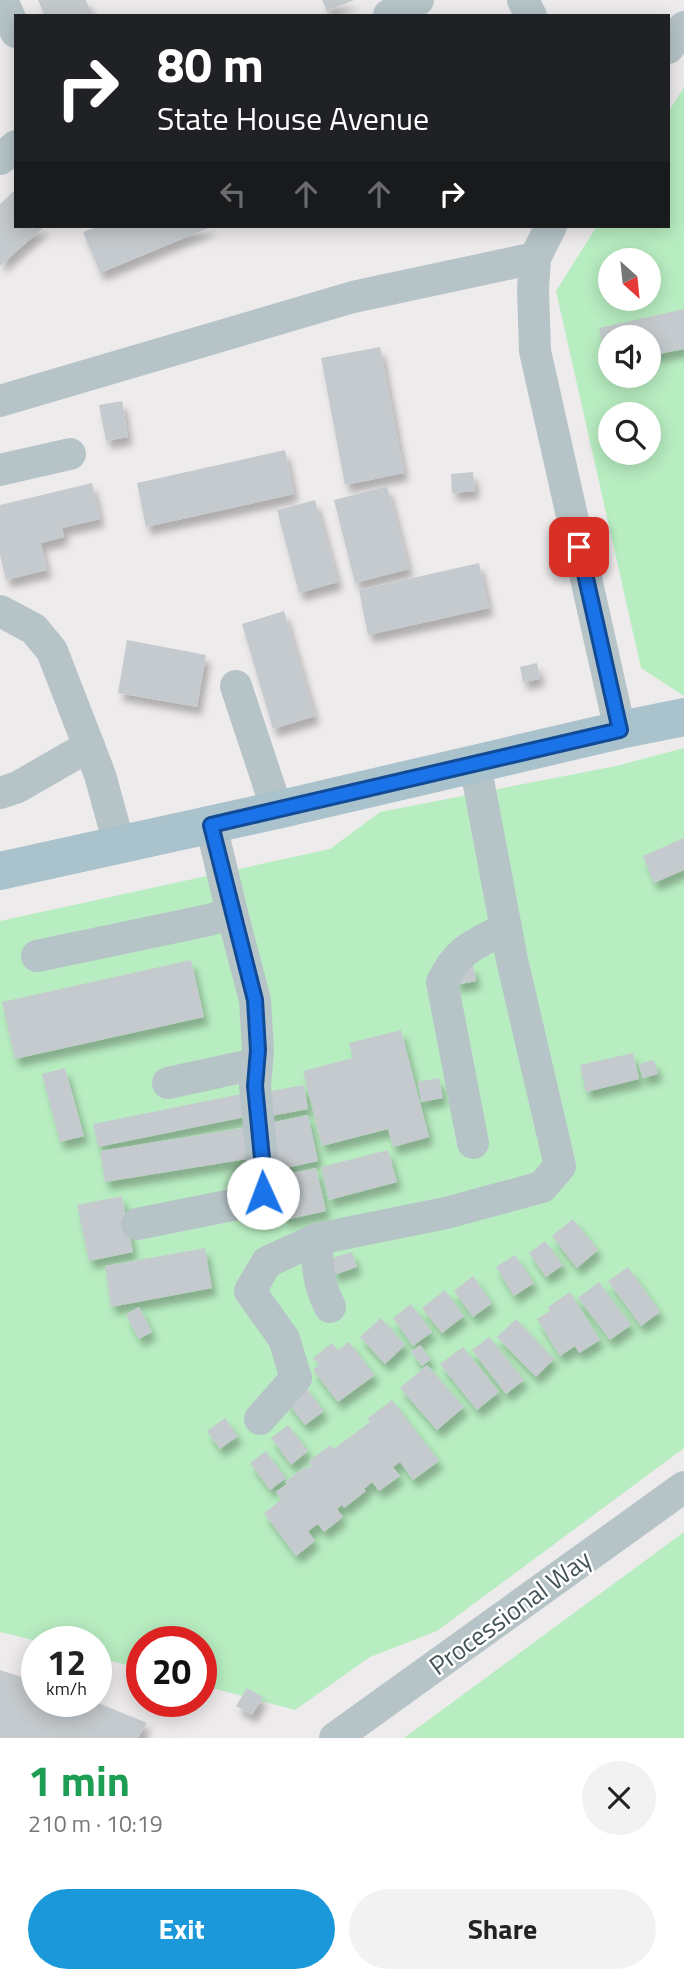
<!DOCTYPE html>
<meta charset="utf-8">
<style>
body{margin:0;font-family:"Titillium Web",sans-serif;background:#f2f2f2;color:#222;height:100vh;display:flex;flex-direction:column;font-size:26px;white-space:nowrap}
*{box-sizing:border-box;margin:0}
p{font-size:23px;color:#767676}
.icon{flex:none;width:38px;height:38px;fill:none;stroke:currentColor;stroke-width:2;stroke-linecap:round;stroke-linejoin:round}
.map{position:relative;height:1738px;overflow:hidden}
.panel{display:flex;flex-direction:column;background:#fff;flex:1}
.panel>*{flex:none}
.hud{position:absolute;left:14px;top:14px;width:656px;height:214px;border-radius:0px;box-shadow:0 4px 18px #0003;background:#202124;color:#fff;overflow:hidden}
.needle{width:46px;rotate:153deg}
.tools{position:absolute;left:598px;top:248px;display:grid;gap:14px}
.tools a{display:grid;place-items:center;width:63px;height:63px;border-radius:50%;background:#fff;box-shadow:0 4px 18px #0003;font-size:35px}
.speed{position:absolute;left:21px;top:1626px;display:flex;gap:14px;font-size:35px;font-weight:700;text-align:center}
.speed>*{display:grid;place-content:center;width:91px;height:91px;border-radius:50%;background:#fff;box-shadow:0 4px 18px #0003;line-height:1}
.speed small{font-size:18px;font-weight:400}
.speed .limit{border:10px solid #d22;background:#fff;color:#111}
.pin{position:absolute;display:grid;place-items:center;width:60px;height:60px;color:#fff;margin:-30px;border-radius:14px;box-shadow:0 4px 10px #0006}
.me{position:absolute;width:77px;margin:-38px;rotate:358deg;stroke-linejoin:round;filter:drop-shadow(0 0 5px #0008)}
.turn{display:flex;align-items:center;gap:24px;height:147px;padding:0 28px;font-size:32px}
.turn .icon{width:91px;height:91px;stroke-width:2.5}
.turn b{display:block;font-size:49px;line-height:60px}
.lanes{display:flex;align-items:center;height:66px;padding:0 28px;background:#0003;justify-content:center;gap:35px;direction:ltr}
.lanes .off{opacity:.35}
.round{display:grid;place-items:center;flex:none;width:74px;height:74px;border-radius:37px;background:#f2f2f2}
.headline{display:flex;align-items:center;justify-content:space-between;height:119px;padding:0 28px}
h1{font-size:42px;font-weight:700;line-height:52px;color:#1e9e55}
.action{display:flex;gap:14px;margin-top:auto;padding:14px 28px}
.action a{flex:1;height:80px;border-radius:42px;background:#1a98d9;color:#fff;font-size:28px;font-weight:700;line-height:80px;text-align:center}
.action a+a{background:#f2f2f2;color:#222}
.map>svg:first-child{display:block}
.green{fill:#b8edc1;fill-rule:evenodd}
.building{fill:#c5cace;filter:url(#shadow)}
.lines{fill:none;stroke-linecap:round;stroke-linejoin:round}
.minor{stroke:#b6c4c8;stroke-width:32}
.major{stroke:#aac2cb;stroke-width:38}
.route-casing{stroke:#114b97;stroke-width:18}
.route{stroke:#1a73e8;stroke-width:12}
.labels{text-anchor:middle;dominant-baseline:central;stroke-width:5;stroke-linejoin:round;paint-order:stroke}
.street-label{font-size:26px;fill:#445358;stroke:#fff}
</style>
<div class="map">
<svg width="684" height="1738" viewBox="0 0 684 1738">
<defs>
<filter id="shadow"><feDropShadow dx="4.5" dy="8" stdDeviation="3.5" flood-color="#0004"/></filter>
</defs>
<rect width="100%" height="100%" fill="#eeebec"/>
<g class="green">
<path d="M 684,87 L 684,696 L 641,668 L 556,291 L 597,226 L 668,226 L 669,111 ZM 611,261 L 649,261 L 649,299 L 611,299 ZM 611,338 L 649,338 L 649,376 L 611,376 ZM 611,415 L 649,415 L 649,453 L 611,453 Z"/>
<polygon points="684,748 684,1448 437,1631 370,1657 295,1710 201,1685 201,1642 142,1642 142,1669 96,1657 96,1642 37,1641 0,1632 0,921 330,849 380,812 616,766"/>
<polygon points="684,1532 684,1738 404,1738"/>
</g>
<g class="building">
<polygon points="38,0 86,0 92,16 45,16"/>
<polygon points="322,0 354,0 327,11"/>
<polygon points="16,189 16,226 45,226 0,266 0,204"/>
<polygon points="99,226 213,226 100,273 83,232"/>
<polygon points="684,309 684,349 649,356 649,338 611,338 611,365 607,366 599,328"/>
<polygon points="380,347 404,473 345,485 321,358"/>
<polygon points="122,401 128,437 106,441 99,405"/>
<polygon points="285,450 294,494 146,527 137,483"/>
<polygon points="473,472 475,491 452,493 451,474"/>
<polygon points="92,483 100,519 62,528 64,537 41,543 47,570 6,580 0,555 0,505"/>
<polygon points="387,486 409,569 355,583 334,500"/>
<polygon points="315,500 338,582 299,593 277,510"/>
<polygon points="479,563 489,608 368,635 359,590"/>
<polygon points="284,611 315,716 273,729 242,624"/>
<polygon points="127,640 206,655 197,707 118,693"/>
<polygon points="537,663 540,679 523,682 520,667"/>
<polygon points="684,838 684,870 654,883 643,856"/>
<polygon points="191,960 204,1017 15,1059 2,1002"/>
<polygon points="473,965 476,981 456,985 453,970"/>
<polygon points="401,1030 429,1137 393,1147 388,1129 322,1146 303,1071 353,1058 349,1043"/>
<polygon points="633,1053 639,1079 586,1092 580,1065"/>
<polygon points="654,1060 658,1074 643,1078 639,1064"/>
<polygon points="65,1068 84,1136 60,1142 42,1074"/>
<polygon points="439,1078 443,1098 421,1102 418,1082"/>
<polygon points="304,1085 308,1109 265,1117 260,1093"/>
<polygon points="246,1093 250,1116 98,1147 93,1124"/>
<polygon points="308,1115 318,1161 276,1170 266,1124"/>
<polygon points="249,1127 253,1158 105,1182 100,1151"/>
<polygon points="388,1150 397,1182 329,1200 321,1167"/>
<polygon points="316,1168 326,1211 285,1220 275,1177"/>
<polygon points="122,1196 133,1252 89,1261 77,1205"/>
<polygon points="573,1219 598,1250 577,1268 552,1236"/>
<polygon points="545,1241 563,1265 546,1277 529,1253"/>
<polygon points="205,1248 212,1288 111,1307 105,1266"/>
<polygon points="352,1252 357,1267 334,1275 329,1259"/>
<polygon points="515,1255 534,1283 514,1296 496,1267"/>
<polygon points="628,1267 660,1312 641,1326 608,1281"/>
<polygon points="473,1276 492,1303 473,1317 454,1291"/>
<polygon points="599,1282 631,1325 610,1340 578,1298"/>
<polygon points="445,1290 464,1316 442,1333 422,1308"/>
<polygon points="570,1292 600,1340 579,1353 575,1346 560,1356 537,1319 550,1311 548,1307"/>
<polygon points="411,1304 432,1332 413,1346 393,1318"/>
<polygon points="139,1307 152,1332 139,1339 126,1315"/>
<polygon points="381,1318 405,1345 385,1364 360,1337"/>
<polygon points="516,1319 554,1359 536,1377 497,1337"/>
<polygon points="489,1337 524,1380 506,1394 472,1350"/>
<polygon points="349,1342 375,1375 338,1402 313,1370 319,1365 313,1358 332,1343 338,1350"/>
<polygon points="420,1345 431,1359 422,1366 411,1352"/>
<polygon points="463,1347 499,1392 477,1410 440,1364"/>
<polygon points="427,1365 464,1407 437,1430 400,1388"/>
<polygon points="304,1385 324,1411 305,1425 285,1399"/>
<polygon points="392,1400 439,1461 413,1480 400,1462 393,1467 400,1476 379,1491 372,1482 364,1489 366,1491 344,1508 342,1505 337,1509 343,1517 324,1532 318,1524 308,1531 315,1541 296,1556 264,1513 281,1500 276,1492 287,1484 285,1482 305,1467 306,1469 312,1465 309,1461 330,1445 334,1449 370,1422 367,1419"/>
<polygon points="225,1418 238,1436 220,1449 207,1431"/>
<polygon points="288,1425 308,1451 291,1465 271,1438"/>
<polygon points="266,1451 286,1478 270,1490 250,1463"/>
<polygon points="0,1670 37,1682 37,1701 93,1701 147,1723 138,1738 0,1738"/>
<polygon points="247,1688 263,1697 252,1715 236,1706"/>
</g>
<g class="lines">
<g class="minor">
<polyline points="2,0 16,32"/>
<polyline points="523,0 531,16"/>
<polyline points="389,15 418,0"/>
<polyline points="668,48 684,27"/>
<polyline points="0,159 16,146"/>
<polyline points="551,226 535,258 533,289 535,351 620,730"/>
<polyline points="0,401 353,297 535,258"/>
<polyline points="0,470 70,454"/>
<polyline points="0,611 34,629 52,651 100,775 119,844"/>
<polyline points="236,686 277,810"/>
<polyline points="0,793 18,787 89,746"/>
<polyline points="37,956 209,920 232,913 211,825"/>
<polyline points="168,1083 256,1064"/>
<path d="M 473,1143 L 442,982 C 459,948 474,945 506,928"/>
<polyline points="137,1224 247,1202 263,1193 264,1179 255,1086 258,1050 255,1000 232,913"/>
<path d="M 317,1239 C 317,1266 318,1283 330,1307"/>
<polyline points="260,1419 296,1378 284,1339 250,1291 267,1262 317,1239 446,1213 542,1187 560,1166 512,960 475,764"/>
<polyline points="335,1738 684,1487"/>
</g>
<polyline class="major" points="0,871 277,810 620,730 684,717"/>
</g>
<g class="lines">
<g class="route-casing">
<polyline id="route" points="263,1193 264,1179 255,1086 258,1050 255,1000 211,825 620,730 579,547"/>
</g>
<use href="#route" class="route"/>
</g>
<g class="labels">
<g class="street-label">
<text transform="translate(510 1612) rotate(-36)">Processional Way</text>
</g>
</g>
</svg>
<div class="tools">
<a><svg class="needle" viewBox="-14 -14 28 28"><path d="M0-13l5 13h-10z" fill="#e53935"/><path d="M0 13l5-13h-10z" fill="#767676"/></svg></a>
<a><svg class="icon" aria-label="sound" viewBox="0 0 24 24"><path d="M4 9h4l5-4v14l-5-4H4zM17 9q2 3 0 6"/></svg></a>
<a><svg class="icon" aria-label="search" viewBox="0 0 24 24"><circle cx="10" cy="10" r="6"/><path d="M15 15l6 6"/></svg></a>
</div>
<div class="speed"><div>12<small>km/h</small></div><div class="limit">20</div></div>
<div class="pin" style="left:579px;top:547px;background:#d93025"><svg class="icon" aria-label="arrive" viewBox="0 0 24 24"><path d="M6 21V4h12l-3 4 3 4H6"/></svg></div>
<svg class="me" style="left:263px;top:1193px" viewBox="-20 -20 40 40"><circle r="19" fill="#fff"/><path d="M0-13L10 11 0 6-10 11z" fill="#1a73e8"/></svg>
<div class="hud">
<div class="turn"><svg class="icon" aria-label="right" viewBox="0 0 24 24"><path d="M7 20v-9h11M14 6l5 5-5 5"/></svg><div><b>80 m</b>State House Avenue</div></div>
<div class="lanes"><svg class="icon off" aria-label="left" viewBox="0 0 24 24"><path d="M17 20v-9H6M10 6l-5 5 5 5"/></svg><svg class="icon off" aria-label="ahead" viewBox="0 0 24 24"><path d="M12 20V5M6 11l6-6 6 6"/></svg><svg class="icon off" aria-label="ahead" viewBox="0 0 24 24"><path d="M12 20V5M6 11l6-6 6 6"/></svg><svg class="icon" aria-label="right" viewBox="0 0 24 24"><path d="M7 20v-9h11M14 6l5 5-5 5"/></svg></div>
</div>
</div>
<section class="panel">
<div class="headline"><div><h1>1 min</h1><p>210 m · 10:19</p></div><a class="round"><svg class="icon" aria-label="close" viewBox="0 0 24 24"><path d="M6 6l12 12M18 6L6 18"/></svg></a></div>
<div class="action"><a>Exit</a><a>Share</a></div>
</section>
